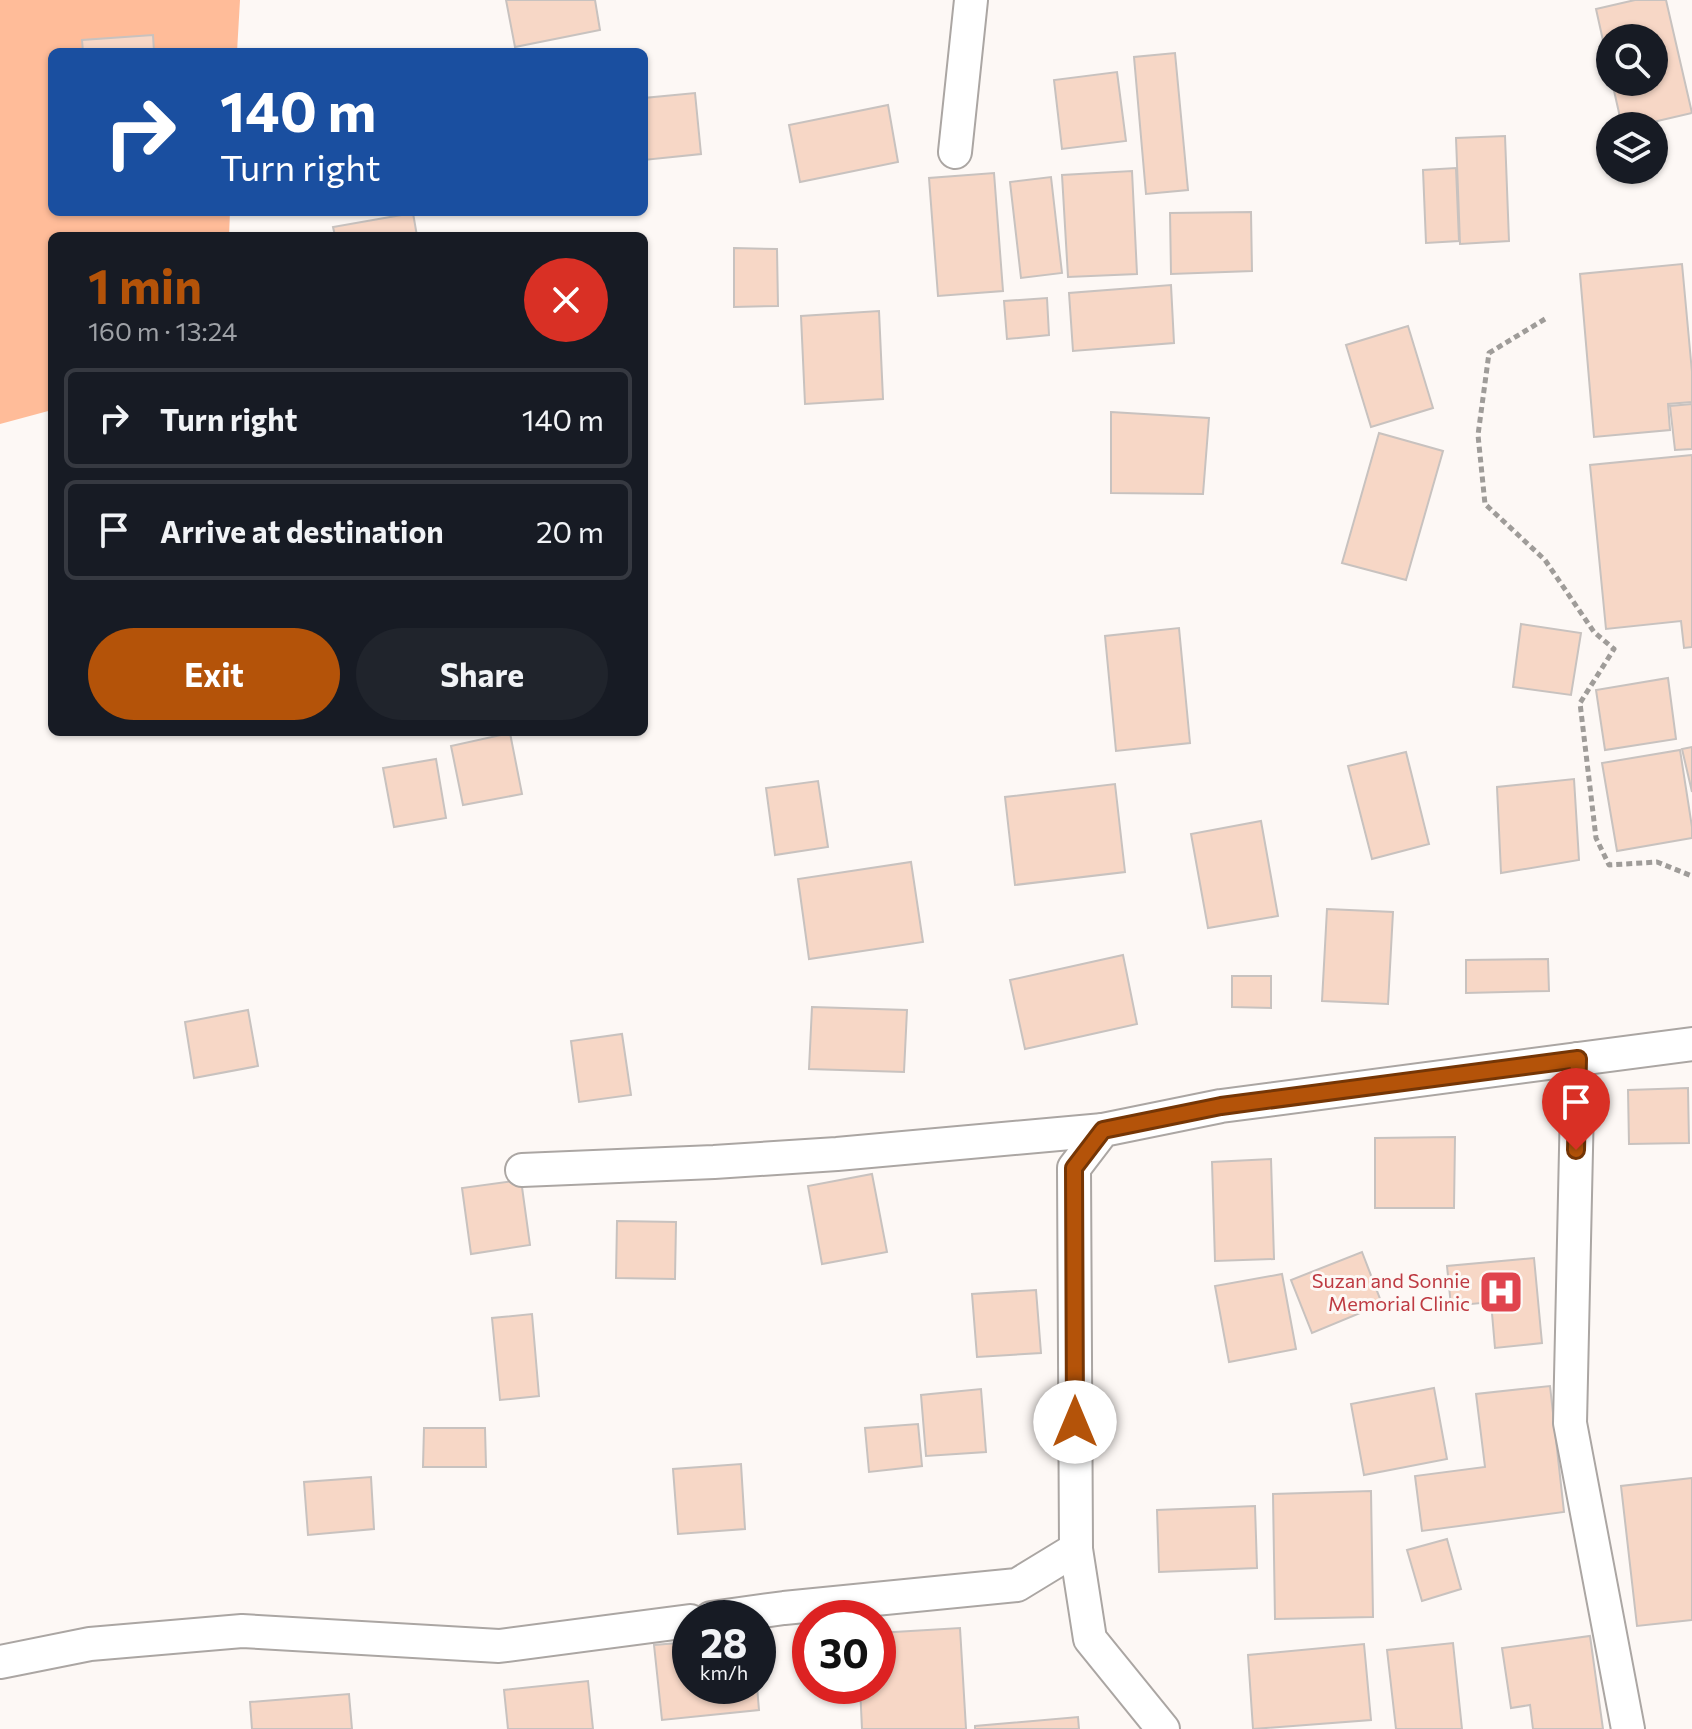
<!DOCTYPE html>
<meta charset="utf-8">
<style>
body{margin:0;font-family:Commissioner,sans-serif;background:#20242c;color:#f1f3f6;height:100vh;display:flex;flex-direction:column;font-size:30px;white-space:nowrap}
*{box-sizing:border-box;margin:0}
p{font-size:26px;color:#9ea1a6}
.icon{flex:none;width:44px;height:44px;fill:none;stroke:currentColor;stroke-width:2;stroke-linecap:round;stroke-linejoin:round}
.map{position:relative;flex:1;overflow:hidden}
.details{position:absolute;left:48px;top:232px;width:600px;height:504px;display:flex;flex-direction:column;background:#171b24;border-radius:12px;box-shadow:0 2px 6px #0004}
.details>*{flex:none}
.top-card{position:absolute;left:48px;top:48px;width:600px;height:168px;border-radius:12px;box-shadow:0 2px 6px #0004;background:#1a4fa0;color:#fff;overflow:hidden}
.buttons{position:absolute;left:1596px;top:24px;display:grid;gap:16px}
.buttons a{display:grid;place-items:center;width:72px;height:72px;border-radius:50%;background:#171b24;box-shadow:0 2px 6px #0004;font-size:40px}
.speed{position:absolute;left:672px;top:1600px;display:flex;gap:16px;font-size:40px;font-weight:700;text-align:center}
.speed>*{display:grid;place-content:center;width:104px;height:104px;border-radius:50%;background:#171b24;box-shadow:0 2px 6px #0004;line-height:1}
.speed small{font-size:20px;font-weight:400}
.speed .limit{border:12px solid #d22;background:#fff;color:#111}
.pin{position:absolute;display:grid;place-items:center;width:68px;height:68px;color:#fff;margin:-82px -34px;border-radius:50% 50% 50% 0;rotate:-45deg;box-shadow:0 0 8px #0007}
.pin .icon{rotate:45deg}
.me{position:absolute;width:88px;margin:-44px;rotate:0deg;stroke-linejoin:round;filter:drop-shadow(0 0 6px #0008)}
.turn{display:flex;align-items:center;gap:28px;height:168px;padding:0 40px;font-size:36px}
.turn .icon{width:104px;height:104px;stroke-width:2.5}
.turn b{display:block;font-size:56px;line-height:68px}
.round{display:grid;place-items:center;flex:none;width:84px;height:84px;border-radius:42px;background:#20242c}
.summary{display:flex;align-items:center;justify-content:space-between;height:136px;padding:0 40px}
h1{font-size:48px;font-weight:700;line-height:60px;color:#b45309}
.action{display:flex;gap:16px;margin-top:auto;padding:16px 40px}
.action a{flex:1;height:92px;border-radius:48px;background:#b45309;color:#fff;font-size:32px;font-weight:700;line-height:92px;text-align:center}
.action a+a{background:#20242c;color:#f1f3f6}
ul{padding:0;list-style:none}
li{display:flex;align-items:center;gap:24px;height:100px;margin:0 16px 12px;padding:0 24px;border:4px solid #363941;border-radius:12px}
li div{flex:1}
li b{display:block;font-size:30px}
li em{font-style:normal}
.map>svg:first-child{display:block}
.green{fill:#ffbc99}
.building{fill:#f7d7c6;stroke:#c8c2bf;stroke-width:2}
.lines{fill:none;stroke-linecap:round;stroke-linejoin:round}
.minor-casing{stroke:#aba6a3;stroke-width:36}
.path{stroke:#9f9c99;stroke-width:5;stroke-dasharray:6 4;stroke-linecap:butt}
.minor{stroke:#fff;stroke-width:32}
.route-casing{stroke:#753606;stroke-width:20}
.route{stroke:#b45309;stroke-width:14}
.labels{text-anchor:middle;dominant-baseline:central;stroke-width:6;stroke-linejoin:round;paint-order:stroke}
.health-label{font-size:20px;fill:#be3a42;stroke:#fdf8f5;text-anchor:end}
</style>
<div class="map">
<svg width="1692" height="1729" viewBox="0 0 1692 1729">
<rect width="100%" height="100%" fill="#fdf8f5"/>
<polygon class="green" points="0,0 240,0 237,52 52,52 52,212 230,212 229,236 52,236 52,410 0,424"/>
<g class="building">
<polygon points="506,0 595,0 600,30 515,47"/>
<polygon points="1635,0 1666,0 1692,113 1636,126 1622,126 1612,82 1654,82 1654,38 1610,38 1610,72 1596,9"/>
<polygon points="153,35 154,52 83,52 82,40"/>
<polygon points="1175,53 1188,190 1146,194 1134,57"/>
<polygon points="1117,72 1126,141 1062,149 1054,80"/>
<polygon points="695,93 701,154 644,160 644,98"/>
<polygon points="888,105 898,162 800,182 789,125"/>
<polygon points="1505,136 1509,241 1460,244 1456,138"/>
<polygon points="1456,168 1459,241 1426,243 1423,170"/>
<polygon points="1132,171 1137,274 1068,277 1062,175"/>
<polygon points="994,173 1003,291 938,296 929,178"/>
<polygon points="1051,177 1062,273 1021,278 1010,182"/>
<polygon points="1251,212 1252,271 1171,274 1170,213"/>
<polygon points="413,213 417,236 335,236 333,227"/>
<polygon points="734,248 777,249 778,306 734,307"/>
<polygon points="1682,264 1692,372 1692,402 1668,404 1670,430 1594,437 1580,274"/>
<polygon points="1171,285 1174,343 1073,351 1069,293"/>
<polygon points="1047,298 1049,335 1007,339 1004,301"/>
<polygon points="879,311 883,399 805,404 801,316"/>
<polygon points="1408,326 1433,408 1371,427 1346,345"/>
<polygon points="1692,404 1692,449 1675,450 1670,406"/>
<polygon points="1111,412 1209,418 1203,494 1111,493"/>
<polygon points="1379,433 1443,451 1406,580 1342,563"/>
<polygon points="1692,455 1692,647 1684,648 1681,621 1606,629 1590,465"/>
<polygon points="1521,624 1581,633 1571,695 1513,687"/>
<polygon points="1179,628 1190,743 1116,751 1105,636"/>
<polygon points="1668,678 1676,739 1605,750 1596,690"/>
<polygon points="510,733 522,794 463,805 451,746"/>
<polygon points="1692,747 1692,792 1682,749"/>
<polygon points="1680,750 1692,827 1692,838 1617,851 1602,763"/>
<polygon points="1406,752 1429,844 1372,859 1348,766"/>
<polygon points="436,759 446,818 394,827 383,768"/>
<polygon points="1574,779 1579,860 1501,873 1497,787"/>
<polygon points="818,781 828,847 775,855 766,788"/>
<polygon points="1115,784 1125,872 1015,885 1005,797"/>
<polygon points="1261,821 1278,916 1208,928 1191,834"/>
<polygon points="911,862 923,942 809,959 798,879"/>
<polygon points="1327,909 1393,912 1388,1004 1322,1001"/>
<polygon points="1123,955 1137,1024 1025,1049 1010,980"/>
<polygon points="1548,959 1549,991 1466,993 1466,960"/>
<polygon points="1232,976 1271,976 1271,1008 1232,1007"/>
<polygon points="812,1007 907,1010 904,1072 809,1069"/>
<polygon points="248,1010 258,1066 194,1078 185,1022"/>
<polygon points="622,1034 631,1095 579,1102 571,1041"/>
<polygon points="1688,1088 1689,1143 1629,1144 1628,1090"/>
<polygon points="1455,1137 1454,1208 1375,1208 1375,1138"/>
<polygon points="1271,1159 1274,1259 1215,1261 1212,1162"/>
<polygon points="872,1174 887,1252 822,1264 808,1186"/>
<polygon points="521,1180 530,1245 471,1254 462,1188"/>
<polygon points="617,1221 676,1222 675,1279 616,1278"/>
<polygon points="1362,1252 1382,1304 1312,1333 1291,1280"/>
<polygon points="1534,1258 1542,1343 1495,1348 1491,1302 1451,1306 1447,1266"/>
<polygon points="1282,1274 1296,1349 1229,1362 1215,1286"/>
<polygon points="1036,1290 1041,1353 977,1357 972,1294"/>
<polygon points="532,1314 539,1396 500,1400 492,1318"/>
<polygon points="1550,1386 1564,1512 1422,1531 1415,1476 1485,1467 1476,1394"/>
<polygon points="1434,1388 1447,1459 1364,1475 1351,1404"/>
<polygon points="981,1389 986,1452 926,1456 921,1395"/>
<polygon points="918,1424 922,1466 869,1472 865,1428"/>
<polygon points="424,1428 485,1428 486,1467 423,1467"/>
<polygon points="741,1464 745,1529 678,1534 673,1469"/>
<polygon points="371,1477 374,1529 308,1535 304,1482"/>
<polygon points="1692,1478 1692,1620 1637,1626 1621,1486"/>
<polygon points="1371,1491 1373,1617 1275,1619 1273,1494"/>
<polygon points="1255,1506 1257,1568 1159,1572 1157,1510"/>
<polygon points="1447,1539 1461,1589 1422,1601 1407,1550"/>
<polygon points="960,1628 966,1729 862,1729 860,1686 878,1686 878,1633"/>
<polygon points="1590,1636 1603,1729 1533,1729 1530,1705 1511,1708 1502,1648"/>
<polygon points="690,1642 690,1686 757,1686 759,1710 662,1720 654,1645"/>
<polygon points="1453,1643 1462,1729 1396,1729 1387,1650"/>
<polygon points="1364,1644 1371,1720 1253,1729 1248,1655"/>
<polygon points="588,1681 593,1729 508,1729 504,1690"/>
<polygon points="349,1694 352,1729 252,1729 250,1702"/>
<polygon points="1078,1717 1079,1729 975,1729 975,1726"/>
</g>
<g class="lines">
<g class="minor-casing">
<g id="minor">
<polyline points="955,152 971,0"/>
<polyline points="1578,1059 1570,1423 1628,1729"/>
<polyline points="522,1170 714,1162 837,1154 1103,1130"/>
<polyline points="1076,1549 1090,1639 1163,1729"/>
<polyline points="711,1618 784,1608 1017,1585 1076,1549 1074,1168 1103,1130 1221,1106 1692,1044"/>
<polyline points="0,1662 90,1644 242,1631 499,1646 690,1621"/>
</g>
</g>
<polyline class="path" points="1545,319 1489,353 1478,435 1485,504 1545,560 1594,632 1614,649 1580,703 1596,838 1609,865 1657,862 1692,876"/>
<use href="#minor" class="minor"/>
</g>
<g class="lines">
<g class="route-casing">
<polyline id="route" points="1075,1422 1074,1168 1103,1130 1221,1106 1578,1059 1576,1150"/>
</g>
<use href="#route" class="route"/>
</g>
<defs>
<g id="hospital-square" transform="scale(2.3)"><rect x="-9" y="-9" width="18" height="18" rx="4" fill="#e0444e" stroke="#fdf8f5"/><path d="M-5-5h3v3.5h4V-5h3V5h-3V1.5h-4V5h-3Z" fill="#fff"/></g>
</defs>
<g fill-rule="evenodd">
<use href="#hospital-square" x="1501" y="1292"/>
</g>
<g class="labels">
<g class="health-label">
<text x="1470" y="1280">Suzan and Sonnie<tspan x="1470" dy="23">Memorial Clinic</tspan></text>
</g>
</g>
</svg>
<div class="buttons">
<a><svg class="icon" aria-label="search" viewBox="0 0 24 24"><circle cx="10" cy="10" r="6"/><path d="M15 15l6 6"/></svg></a>
<a><svg class="icon" aria-label="layers" viewBox="0 0 24 24"><path d="M12 4l9 5-9 5-9-5zM3 14l9 5 9-5"/></svg></a>
</div>
<div class="speed"><div>28<small>km/h</small></div><div class="limit">30</div></div>
<div class="pin" style="left:1576px;top:1150px;background:#d93025"><svg class="icon" aria-label="arrive" viewBox="0 0 24 24"><path d="M6 21V4h12l-3 4 3 4H6"/></svg></div>
<svg class="me" style="left:1075px;top:1422px" viewBox="-20 -20 40 40"><circle r="19" fill="#fff"/><path d="M0-13L10 11 0 6-10 11z" fill="#b45309"/></svg>
<div class="top-card">
<div class="turn"><svg class="icon" aria-label="right" viewBox="0 0 24 24"><path d="M7 20v-9h11M14 6l5 5-5 5"/></svg><div><b>140 m</b>Turn right</div></div>
</div>
<section class="details">
<div class="summary"><div><h1>1 min</h1><p>160 m · 13:24</p></div><a class="round" style="background:#d93025;color:#fff"><svg class="icon" aria-label="close" viewBox="0 0 24 24"><path d="M6 6l12 12M18 6L6 18"/></svg></a></div>
<ul>
<li><svg class="icon" aria-label="right" viewBox="0 0 24 24"><path d="M7 20v-9h11M14 6l5 5-5 5"/></svg><div><b>Turn right</b></div><em>140 m</em></li>
<li><svg class="icon" aria-label="arrive" viewBox="0 0 24 24"><path d="M6 21V4h12l-3 4 3 4H6"/></svg><div><b>Arrive at destination</b></div><em>20 m</em></li>
</ul>
<div class="action"><a>Exit</a><a>Share</a></div>
</section>
</div>
